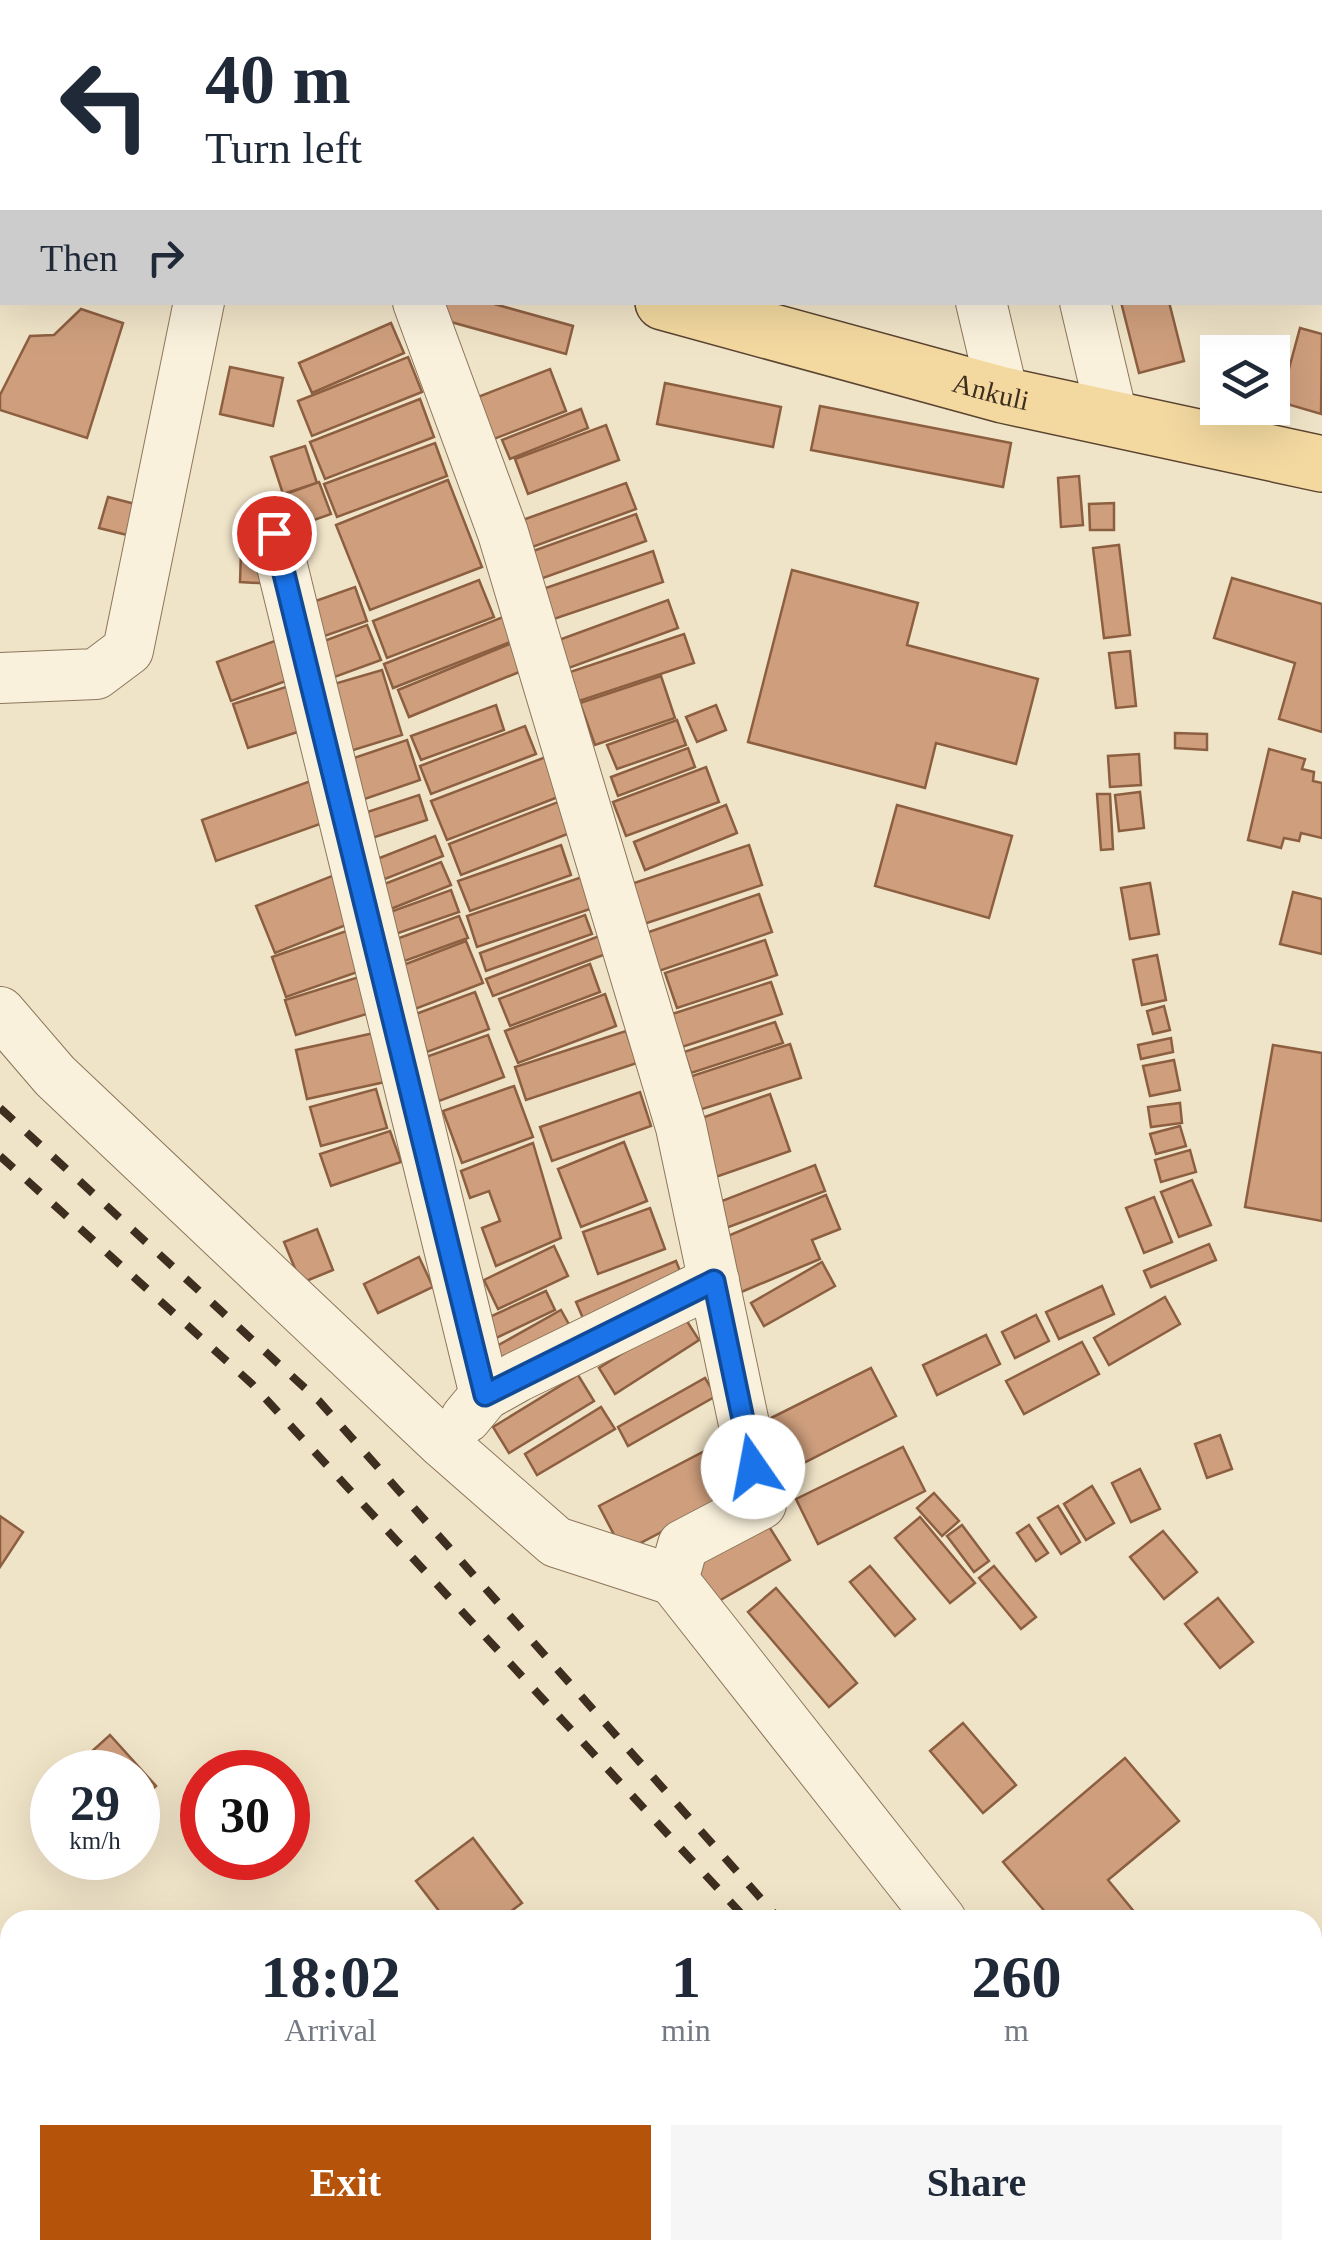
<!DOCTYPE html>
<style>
body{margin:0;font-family:"Times New Roman",serif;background:#f6f6f7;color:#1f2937;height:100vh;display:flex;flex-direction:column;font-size:38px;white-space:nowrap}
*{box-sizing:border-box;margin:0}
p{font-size:32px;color:#747a83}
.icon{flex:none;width:55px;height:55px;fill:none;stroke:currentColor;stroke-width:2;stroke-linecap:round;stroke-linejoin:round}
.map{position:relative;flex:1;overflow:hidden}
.side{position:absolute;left:0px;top:1910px;width:1322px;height:350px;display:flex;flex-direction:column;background:#fff;border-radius:30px 30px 0 0;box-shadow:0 10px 40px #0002}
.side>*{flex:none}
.guide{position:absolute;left:0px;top:0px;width:1322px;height:305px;box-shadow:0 10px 40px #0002;background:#fff;color:#1f2937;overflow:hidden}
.buttons{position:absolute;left:1200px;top:335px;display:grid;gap:20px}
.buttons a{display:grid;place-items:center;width:90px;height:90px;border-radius:0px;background:#fff;box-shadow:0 10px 40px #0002;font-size:50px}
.speed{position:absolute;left:30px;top:1750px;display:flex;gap:20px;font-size:50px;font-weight:700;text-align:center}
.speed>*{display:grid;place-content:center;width:130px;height:130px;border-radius:50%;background:#fff;box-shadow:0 10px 40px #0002;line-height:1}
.speed small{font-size:25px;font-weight:400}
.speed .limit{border:15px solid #d22;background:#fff;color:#111}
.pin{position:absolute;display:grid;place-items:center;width:85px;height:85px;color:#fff;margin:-42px;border:5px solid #fff;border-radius:50%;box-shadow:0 2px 10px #0007}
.me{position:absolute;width:110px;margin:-55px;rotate:348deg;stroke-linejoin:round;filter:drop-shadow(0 0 8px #0008)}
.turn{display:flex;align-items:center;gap:35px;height:210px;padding:0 40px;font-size:45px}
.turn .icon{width:130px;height:130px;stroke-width:2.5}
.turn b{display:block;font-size:70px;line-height:85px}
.then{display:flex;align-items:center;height:95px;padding:0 40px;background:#0003;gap:20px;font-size:38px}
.eta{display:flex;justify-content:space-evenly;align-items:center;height:170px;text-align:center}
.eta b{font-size:60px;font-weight:700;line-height:70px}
.button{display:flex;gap:20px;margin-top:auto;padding:20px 40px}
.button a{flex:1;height:115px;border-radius:0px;background:#b45309;color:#fff;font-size:40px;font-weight:700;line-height:115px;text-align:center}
.button a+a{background:#f6f6f7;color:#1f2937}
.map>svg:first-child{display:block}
.building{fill:#cf9f7d;stroke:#8d5f41;stroke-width:2.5}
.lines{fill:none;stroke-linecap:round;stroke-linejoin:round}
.minor-casing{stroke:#8d765c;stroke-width:52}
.major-casing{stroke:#5b4430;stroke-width:58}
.minor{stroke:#faf1dc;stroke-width:50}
.major{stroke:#f3d9a0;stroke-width:55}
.rail{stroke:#3d2e20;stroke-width:8;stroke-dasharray:18 18;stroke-linecap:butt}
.route-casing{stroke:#114b97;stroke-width:25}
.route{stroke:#1a73e8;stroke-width:18}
.labels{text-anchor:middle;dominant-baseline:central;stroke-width:8;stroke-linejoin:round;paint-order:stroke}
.street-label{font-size:28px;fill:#3d2e20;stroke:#f7eed8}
</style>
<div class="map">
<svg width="1322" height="2260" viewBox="0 0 1322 2260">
<rect width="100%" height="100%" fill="#f0e4c8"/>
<g class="building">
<polygon points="3,0 38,2 2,2 2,55 0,6"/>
<polygon points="859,0 930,0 925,2"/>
<polygon points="994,0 1084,0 989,2"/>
<polygon points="1158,0 1235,0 1228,2"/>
<polygon points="436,302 487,302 573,326 566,354 433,317"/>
<polygon points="1121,302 1169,302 1184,361 1139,373"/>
<polygon points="81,309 123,323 87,438 0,410 0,395 30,336 54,335"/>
<polygon points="391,323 404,353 312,393 299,363"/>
<polygon points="1300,328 1322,334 1321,414 1280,402"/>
<polygon points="408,357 422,392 312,436 298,401"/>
<polygon points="230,367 283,378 273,426 220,414"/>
<polygon points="550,369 566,411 481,444 465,402"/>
<polygon points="665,383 781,407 773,447 657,424"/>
<polygon points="420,399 434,437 325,479 310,442"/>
<polygon points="820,406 1011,443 1003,487 811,450"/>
<polygon points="581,409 588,428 510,459 502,440"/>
<polygon points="606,425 619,460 528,494 515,459"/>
<polygon points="435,443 447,476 337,517 324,484"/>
<polygon points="305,446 317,483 283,494 271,457"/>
<polygon points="1079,476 1083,525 1061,527 1058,478"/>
<polygon points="448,480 482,567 370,610 336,525"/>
<polygon points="319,482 331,514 283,531 272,499"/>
<polygon points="626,483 636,509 527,549 517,522"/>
<polygon points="108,497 135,504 127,535 99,528"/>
<polygon points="256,503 266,503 271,550 249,547"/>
<polygon points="1114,503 1114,530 1090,530 1089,504"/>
<polygon points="636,514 646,541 532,582 522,555"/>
<polygon points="1119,545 1130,635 1104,638 1093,548"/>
<polygon points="241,551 277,553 276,584 240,582"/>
<polygon points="653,551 663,582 548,621 537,591"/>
<polygon points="792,570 918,603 907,645 1038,679 1016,764 936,743 925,788 748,742"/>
<polygon points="1232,578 1322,604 1322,732 1279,719 1295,663 1214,638"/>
<polygon points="479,580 494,617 387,658 373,621"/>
<polygon points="355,587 367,621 319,638 307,604"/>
<polygon points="668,600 678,628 566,669 556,641"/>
<polygon points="503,617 513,641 393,688 384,664"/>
<polygon points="367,625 381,660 329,679 316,644"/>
<polygon points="684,634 694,663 579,701 570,672"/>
<polygon points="280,639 294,678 231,701 217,662"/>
<polygon points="512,643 524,670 409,717 398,690"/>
<polygon points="1130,651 1136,706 1116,708 1109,653"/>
<polygon points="382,670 402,735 347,752 327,686"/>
<polygon points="661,676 675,718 595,745 580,703"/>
<polygon points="292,685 307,729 248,748 233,704"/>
<polygon points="496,705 504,730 421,760 411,736"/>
<polygon points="716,705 726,730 697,742 686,717"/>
<polygon points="677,720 686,745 617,769 607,745"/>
<polygon points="525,726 536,754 431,794 420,766"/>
<polygon points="1175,733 1207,734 1207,750 1175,748"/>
<polygon points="407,740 420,780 359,801 345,761"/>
<polygon points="688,748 695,767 618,796 611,777"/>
<polygon points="1269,749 1305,759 1302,769 1314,772 1313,781 1322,783 1322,838 1301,833 1299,841 1284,838 1281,848 1248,840"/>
<polygon points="1139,754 1141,785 1110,787 1108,756"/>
<polygon points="551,755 566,794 447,840 431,801"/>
<polygon points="706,767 719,802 626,836 613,802"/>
<polygon points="319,778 334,819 216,861 202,820"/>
<polygon points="1140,792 1144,828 1119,831 1115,795"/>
<polygon points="1097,794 1110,794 1113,849 1101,850"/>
<polygon points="419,795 427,820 366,840 358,815"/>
<polygon points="571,797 583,828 461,875 449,844"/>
<polygon points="726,805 737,833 645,870 634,842"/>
<polygon points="897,805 1012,836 989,918 875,886"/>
<polygon points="435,836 443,856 380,881 372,861"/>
<polygon points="561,845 571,875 470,911 458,881"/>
<polygon points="749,845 762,885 644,924 631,884"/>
<polygon points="441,862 451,885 383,912 374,888"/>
<polygon points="337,874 356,921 275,953 256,906"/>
<polygon points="585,876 596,907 477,947 467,916"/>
<polygon points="1150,883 1159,934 1130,939 1121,888"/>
<polygon points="451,890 459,912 387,937 379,916"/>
<polygon points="1293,892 1322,899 1322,954 1280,944"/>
<polygon points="759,894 772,932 656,972 643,934"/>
<polygon points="585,915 592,934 486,971 480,953"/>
<polygon points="459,916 468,938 399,963 391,941"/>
<polygon points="352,929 366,969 286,997 272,957"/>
<polygon points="607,933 614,951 493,996 486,979"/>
<polygon points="765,940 777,975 677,1008 665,973"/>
<polygon points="466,941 483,983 415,1009 398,967"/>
<polygon points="1157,955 1166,1000 1142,1005 1133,960"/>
<polygon points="590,964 600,992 510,1026 499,999"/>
<polygon points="359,977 370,1013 296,1035 285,1000"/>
<polygon points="771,982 782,1014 682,1047 672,1014"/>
<polygon points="475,992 489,1029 427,1052 413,1015"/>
<polygon points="605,994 616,1026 518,1063 505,1031"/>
<polygon points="1164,1006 1170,1030 1153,1034 1147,1011"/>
<polygon points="775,1022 783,1043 691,1073 684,1052"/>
<polygon points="626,1031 637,1063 526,1100 515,1067"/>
<polygon points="374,1033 385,1082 307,1099 296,1050"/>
<polygon points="488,1035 504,1077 439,1101 423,1058"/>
<polygon points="1171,1038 1173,1052 1141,1059 1138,1045"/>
<polygon points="790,1044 801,1078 699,1110 689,1077"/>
<polygon points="1273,1045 1322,1053 1322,1221 1245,1207"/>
<polygon points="1174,1060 1180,1090 1150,1096 1143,1066"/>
<polygon points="514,1086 533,1137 462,1163 443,1111"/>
<polygon points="376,1089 387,1128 321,1146 310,1107"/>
<polygon points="640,1092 651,1126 552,1161 540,1127"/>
<polygon points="770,1094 790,1151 713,1178 693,1121"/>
<polygon points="1180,1103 1182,1123 1151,1127 1148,1107"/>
<polygon points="1180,1126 1186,1146 1156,1154 1150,1134"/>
<polygon points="390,1131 401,1162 331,1186 320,1154"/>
<polygon points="624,1142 647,1201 581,1227 558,1169"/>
<polygon points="533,1143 561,1238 496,1266 482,1228 500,1221 489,1191 470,1198 461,1171"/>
<polygon points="1190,1150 1196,1172 1161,1182 1155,1160"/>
<polygon points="815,1165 825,1191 718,1231 709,1206"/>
<polygon points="1192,1180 1211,1225 1179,1237 1161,1192"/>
<polygon points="826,1195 840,1229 812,1240 820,1259 734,1295 711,1243"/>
<polygon points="1154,1197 1172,1242 1144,1253 1126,1208"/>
<polygon points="650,1208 665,1249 598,1274 583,1232"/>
<polygon points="317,1229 333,1270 301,1283 284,1242"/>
<polygon points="1209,1244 1216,1260 1151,1287 1144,1271"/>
<polygon points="554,1246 568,1276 498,1309 484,1280"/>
<polygon points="419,1257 433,1287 378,1313 364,1284"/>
<polygon points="676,1261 688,1291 589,1332 576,1302"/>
<polygon points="822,1262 835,1286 764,1326 751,1303"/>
<polygon points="1102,1286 1114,1314 1059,1339 1046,1312"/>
<polygon points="546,1291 555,1310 494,1339 485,1319"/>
<polygon points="1165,1297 1180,1324 1109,1365 1094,1338"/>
<polygon points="561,1310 576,1337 510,1374 495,1347"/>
<polygon points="683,1315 699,1340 615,1394 599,1368"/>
<polygon points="1036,1315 1049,1341 1015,1358 1002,1332"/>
<polygon points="986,1335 1000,1364 937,1395 923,1365"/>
<polygon points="1082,1342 1099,1374 1024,1414 1006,1381"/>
<polygon points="871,1368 896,1416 782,1474 757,1425"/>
<polygon points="578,1375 594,1401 509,1453 493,1427"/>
<polygon points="705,1378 716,1396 628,1446 618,1427"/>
<polygon points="601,1407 615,1429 537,1475 525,1454"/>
<polygon points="1220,1435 1232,1469 1207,1478 1195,1444"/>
<polygon points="724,1441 748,1487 623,1552 599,1506"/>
<polygon points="903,1447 925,1491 818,1544 796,1499"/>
<polygon points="1140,1469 1160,1509 1131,1522 1112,1483"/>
<polygon points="1092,1486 1114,1523 1086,1540 1064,1504"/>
<polygon points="934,1493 959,1521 942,1536 917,1508"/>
<polygon points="1058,1506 1080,1542 1061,1554 1038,1518"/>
<polygon points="0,1516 23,1532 0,1567"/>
<polygon points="920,1517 975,1583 950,1603 895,1538"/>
<polygon points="765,1520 790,1560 717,1602 686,1571"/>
<polygon points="962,1525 989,1561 974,1572 947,1536"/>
<polygon points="1029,1525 1048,1553 1036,1561 1017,1533"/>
<polygon points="1163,1531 1197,1572 1164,1599 1130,1557"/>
<polygon points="870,1566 915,1619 895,1636 850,1582"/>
<polygon points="994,1566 1036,1617 1021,1629 979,1578"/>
<polygon points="776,1588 857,1683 829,1707 748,1612"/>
<polygon points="1218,1598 1253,1642 1220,1668 1185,1624"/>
<polygon points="963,1723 1016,1785 983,1813 930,1751"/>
<polygon points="110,1735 156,1786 138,1803 138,1772 69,1772"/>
<polygon points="1125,1758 1179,1821 1108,1880 1141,1920 1081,1920 1075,1913 1066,1920 1052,1920 1003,1862"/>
<polygon points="473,1838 522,1903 499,1920 446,1920 416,1881"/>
<polygon points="0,2121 10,2131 10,2172 0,2181"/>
<polygon points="1322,2176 1322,2209 1312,2199 1312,2184"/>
<polygon points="113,2250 180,2250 166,2260 120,2260"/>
<polygon points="281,2250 378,2250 385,2260 265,2260"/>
</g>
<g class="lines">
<g class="minor-casing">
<g id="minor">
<polyline points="846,0 848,2"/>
<polyline points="949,0 950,2"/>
<polyline points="1320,31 1322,34"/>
<polyline points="418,302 503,533 681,1127 761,1504 683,1545 673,1580 941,1920"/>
<polyline points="981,302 1003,395"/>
<polyline points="1085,302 1112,416"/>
<polyline points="274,533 485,1395"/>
<polyline points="0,678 96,674 128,650 199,302"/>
<polyline points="0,1012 55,1076 444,1444 556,1542 673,1580"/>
<polyline points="466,1418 485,1395 517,1377 714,1281"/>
<polyline points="95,2250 101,2260"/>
<polyline points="411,2250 419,2260"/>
<polyline points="1197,2250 1206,2260"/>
<polyline points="181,2260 195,2250"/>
</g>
</g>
<g class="major-casing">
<g id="major">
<polyline points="0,106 2,107"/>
<path id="s1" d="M 663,302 L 1003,395 L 1322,464"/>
</g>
</g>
<use href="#minor" class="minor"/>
<use href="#major" class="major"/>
<g class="rail">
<polyline points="0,1108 319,1401 780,1920"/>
<polyline points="0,1156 252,1384 747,1920"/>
<polyline points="1044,2250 1053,2260"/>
<polyline points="1075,2250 1083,2260"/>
</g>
</g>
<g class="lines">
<g class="route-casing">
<polyline id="route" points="274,533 485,1395 714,1281 753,1467"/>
</g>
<use href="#route" class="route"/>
</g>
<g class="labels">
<g class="street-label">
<text stroke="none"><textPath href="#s1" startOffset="340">Ankuli</textPath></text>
</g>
</g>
</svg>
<div class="buttons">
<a><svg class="icon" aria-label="layers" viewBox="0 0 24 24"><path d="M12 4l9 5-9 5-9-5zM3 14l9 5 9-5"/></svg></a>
</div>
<div class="speed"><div>29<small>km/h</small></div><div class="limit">30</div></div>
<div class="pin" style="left:274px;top:533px;background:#d93025"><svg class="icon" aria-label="arrive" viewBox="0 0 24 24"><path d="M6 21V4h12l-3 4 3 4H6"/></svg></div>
<svg class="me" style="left:753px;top:1467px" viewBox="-20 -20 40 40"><circle r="19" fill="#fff"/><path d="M0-13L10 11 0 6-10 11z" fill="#1a73e8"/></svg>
<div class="guide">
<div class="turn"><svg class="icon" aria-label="left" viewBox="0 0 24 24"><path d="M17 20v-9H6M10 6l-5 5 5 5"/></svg><div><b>40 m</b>Turn left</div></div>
<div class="then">Then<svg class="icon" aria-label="right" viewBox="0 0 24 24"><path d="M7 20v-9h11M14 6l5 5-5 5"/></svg></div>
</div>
<section class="side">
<div class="eta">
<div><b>18:02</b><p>Arrival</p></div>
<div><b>1</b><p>min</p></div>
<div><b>260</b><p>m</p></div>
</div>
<div class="button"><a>Exit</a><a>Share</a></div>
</section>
</div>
